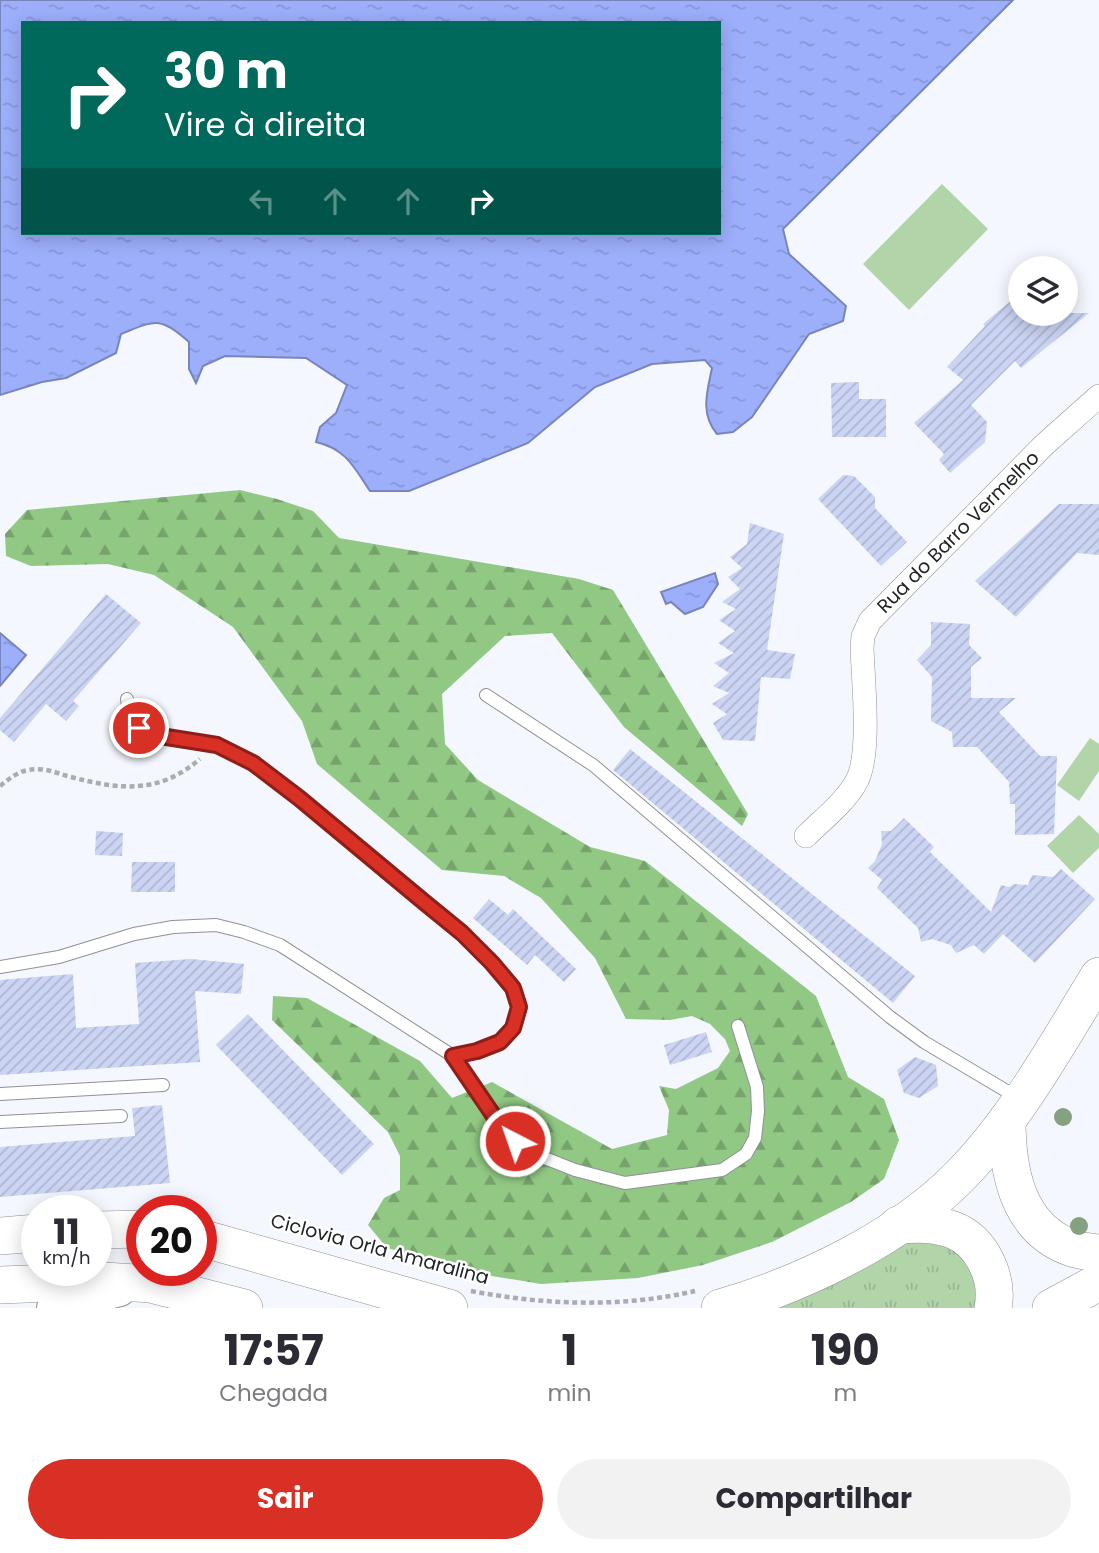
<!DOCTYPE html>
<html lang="pt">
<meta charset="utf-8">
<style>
body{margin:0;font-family:Poppins,sans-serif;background:#f2f2f3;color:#2b2b33;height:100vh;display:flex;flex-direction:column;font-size:26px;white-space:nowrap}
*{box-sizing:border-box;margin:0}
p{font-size:23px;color:#7c7c81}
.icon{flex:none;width:38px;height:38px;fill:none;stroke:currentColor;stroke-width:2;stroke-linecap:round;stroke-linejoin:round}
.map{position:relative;height:1308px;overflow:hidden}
.details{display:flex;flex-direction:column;background:#fff;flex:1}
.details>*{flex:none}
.banner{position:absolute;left:21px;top:21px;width:700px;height:214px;border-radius:0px;box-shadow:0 4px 18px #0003;background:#00695c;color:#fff;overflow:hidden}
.controls{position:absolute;left:1008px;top:256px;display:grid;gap:14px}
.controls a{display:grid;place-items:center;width:70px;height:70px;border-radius:50%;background:#fff;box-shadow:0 4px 18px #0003;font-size:35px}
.speed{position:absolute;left:21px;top:1195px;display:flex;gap:14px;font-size:35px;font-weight:700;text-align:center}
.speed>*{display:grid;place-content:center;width:91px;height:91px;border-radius:50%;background:#fff;box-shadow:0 4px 18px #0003;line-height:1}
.speed small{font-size:18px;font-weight:400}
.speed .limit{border:10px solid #d22;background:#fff;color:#111}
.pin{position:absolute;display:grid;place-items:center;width:60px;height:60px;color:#fff;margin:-30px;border:4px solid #fff;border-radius:50%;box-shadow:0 2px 7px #0007}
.me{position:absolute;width:77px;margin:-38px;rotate:319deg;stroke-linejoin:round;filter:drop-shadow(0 0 5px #0008)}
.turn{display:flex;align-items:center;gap:24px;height:147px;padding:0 28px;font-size:32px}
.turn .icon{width:91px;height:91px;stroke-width:2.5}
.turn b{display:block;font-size:49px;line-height:60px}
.lanes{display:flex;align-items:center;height:66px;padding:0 28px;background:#0003;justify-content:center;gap:35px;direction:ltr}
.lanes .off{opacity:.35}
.eta{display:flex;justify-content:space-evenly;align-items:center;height:119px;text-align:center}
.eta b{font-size:42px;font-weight:700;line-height:49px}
.primary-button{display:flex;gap:14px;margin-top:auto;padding:14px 28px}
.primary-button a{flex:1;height:80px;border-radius:42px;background:#d93025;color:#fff;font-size:28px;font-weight:700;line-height:80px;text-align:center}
.primary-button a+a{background:#f2f2f3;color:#2b2b33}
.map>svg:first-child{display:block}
.forest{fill:url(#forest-firs)}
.park{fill:url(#park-tufts)}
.pitch{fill:#b1d4a9}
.water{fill:url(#water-ripples);stroke:#7885bb;stroke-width:2;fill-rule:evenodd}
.building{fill:url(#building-hatch)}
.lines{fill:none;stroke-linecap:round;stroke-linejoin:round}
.service-casing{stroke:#8f9197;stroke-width:14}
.minor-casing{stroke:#8f9197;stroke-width:24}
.tertiary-casing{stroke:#8f9197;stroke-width:32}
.primary-casing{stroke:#8f9197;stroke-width:38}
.path{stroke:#abacb2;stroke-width:4.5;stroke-dasharray:5 3.5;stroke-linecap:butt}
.service{stroke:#fff;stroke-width:12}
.minor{stroke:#fff;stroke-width:23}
.tertiary{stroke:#fff;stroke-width:30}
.primary{stroke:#fff;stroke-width:37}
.tree{fill:#84a180}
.route-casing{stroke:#8d1f18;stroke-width:18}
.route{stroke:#d93025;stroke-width:12}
.labels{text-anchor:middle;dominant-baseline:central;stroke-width:5;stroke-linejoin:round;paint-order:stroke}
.street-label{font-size:19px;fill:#222326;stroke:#fff}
</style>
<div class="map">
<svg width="1099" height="1308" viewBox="0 0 1099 1308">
<defs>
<pattern id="forest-firs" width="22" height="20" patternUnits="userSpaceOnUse" patternTransform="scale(1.75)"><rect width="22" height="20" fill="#91c883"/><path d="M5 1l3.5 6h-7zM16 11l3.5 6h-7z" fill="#76a26b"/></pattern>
<pattern id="park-tufts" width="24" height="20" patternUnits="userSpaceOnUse" patternTransform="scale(1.75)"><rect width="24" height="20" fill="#b1d4a9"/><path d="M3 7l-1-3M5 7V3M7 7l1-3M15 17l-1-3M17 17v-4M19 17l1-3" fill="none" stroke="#98b691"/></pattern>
<pattern id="water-ripples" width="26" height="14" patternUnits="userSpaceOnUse" patternTransform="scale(1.75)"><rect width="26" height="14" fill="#9daffb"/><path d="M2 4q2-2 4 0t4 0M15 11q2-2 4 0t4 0" fill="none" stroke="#8796d7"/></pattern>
<pattern id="building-hatch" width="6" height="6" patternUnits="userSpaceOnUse" patternTransform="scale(1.75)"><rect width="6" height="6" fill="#cbd4f3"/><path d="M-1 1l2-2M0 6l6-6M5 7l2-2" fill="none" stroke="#aeb6d0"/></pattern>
</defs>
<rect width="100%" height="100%" fill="#f5f7fe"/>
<polygon class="forest" points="240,490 277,499 313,511 339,538 579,579 613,590 748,814 742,826 624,727 552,633 505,636 442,694 445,744 478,780 590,847 645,861 816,996 848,1077 884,1099 899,1140 884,1179 851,1202 772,1242 703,1265 638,1278 541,1284 492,1276 387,1248 368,1225 384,1198 400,1190 400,1156 388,1132 272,1020 273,996 307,998 420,1061 452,1098 492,1082 612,1149 667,1135 669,1110 659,1086 676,1089 718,1068 730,1051 725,1039 710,1024 692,1016 670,1020 626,1019 595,958 541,898 504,876 442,870 317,764 302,721 233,627 154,575 108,564 31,566 6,556 5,534 27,510"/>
<polygon class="park" points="929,1237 952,1243 980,1279 977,1308 771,1308 900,1243"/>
<g class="pitch">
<polygon points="942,184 988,229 909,310 863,264"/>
<polygon points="1090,738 1099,744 1099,771 1079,801 1057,785"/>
<polygon points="1079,815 1099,834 1099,848 1073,873 1047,846"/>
</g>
<g class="water">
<path d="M 0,0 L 1013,0 L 783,229 L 789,254 L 846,306 L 843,321 L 809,334 L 752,417 L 733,432 L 717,434 C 700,414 707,392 712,368 L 705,360 L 652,364 L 595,387 L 528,443 L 409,491 L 370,491 C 354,467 346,449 316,442 L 320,427 L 336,413 L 347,385 L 306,358 L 225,356 L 203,366 L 196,383 L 189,369 L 189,342 C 159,316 156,320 121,334 L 116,353 L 66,378 L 42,382 L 0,395 ZM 23,23 L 719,23 L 719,233 L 23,233 Z"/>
<polygon points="715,573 718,584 703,607 685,614 671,602 666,604 661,592"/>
<polygon points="0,633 26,655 0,686"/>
</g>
<g class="building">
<polygon points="1020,293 1020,313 1089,313 1021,368 1015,361 971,405 987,422 985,442 950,473 939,460 944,454 914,423 963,380 947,367 985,326 983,324"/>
<polygon points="859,382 859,399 886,399 886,437 832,437 831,383"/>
<polygon points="843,475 854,476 875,497 875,508 907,542 881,566 818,499"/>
<polygon points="1059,504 1099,504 1099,555 1077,553 1016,617 975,581"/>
<polygon points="750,523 784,534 767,650 795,654 790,679 761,677 755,741 723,740 713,723 727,714 712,704 729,693 713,686 729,673 714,663 734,653 718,643 735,631 719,620 736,609 722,602 740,589 728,577 742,568 730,557 747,544"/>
<polygon points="106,594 141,623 73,701 79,706 66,721 46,704 14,742 0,730 0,718"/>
<polygon points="931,622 970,624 969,645 982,658 971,667 971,698 1016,698 999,712 1040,756 1057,756 1054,834 1015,835 1015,804 1010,804 1009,782 977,747 953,747 952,732 931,721 932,677 917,660 931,645"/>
<polygon points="630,749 915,976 893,1003 613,770"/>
<polygon points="904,818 934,847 930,852 991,912 1001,885 1009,887 1014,884 1028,885 1032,875 1053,877 1061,869 1095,899 1035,963 1003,934 984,954 974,945 956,953 951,945 932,939 921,942 918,928 877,888 882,880 868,868 875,861 882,844 881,831 891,831"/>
<polygon points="96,831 123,833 122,856 95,855"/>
<polygon points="132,862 175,862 175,892 131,892"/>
<polygon points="489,899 508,915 513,909 576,969 564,982 535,955 527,965 473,918"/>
<polygon points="191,959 244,964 241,994 195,991 200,1062 0,1075 0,980 73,974 76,1028 139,1024 135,963"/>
<polygon points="248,1014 374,1144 342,1175 216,1045"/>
<polygon points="706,1032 712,1052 670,1065 664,1045"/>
<polygon points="915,1057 936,1065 938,1086 919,1098 904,1093 897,1070"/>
<polygon points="162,1105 170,1183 0,1197 0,1147 135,1136 132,1108"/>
</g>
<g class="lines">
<g class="service-casing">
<g id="service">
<polyline points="486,695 593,765 890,1017 924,1042 1020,1099"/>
<path d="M 127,699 C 128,704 128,710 129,715 C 138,743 192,738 216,744 C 228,748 243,757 254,764 C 286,785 316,812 346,837 C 381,866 516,965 519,1007 C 519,1009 517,1015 516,1017 C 508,1046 479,1050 453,1056"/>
<polyline points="0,967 59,957 134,934 173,927 216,925 244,932 280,945 453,1056 504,1131 527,1151 575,1170 625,1183 722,1170 746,1154 755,1138 758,1111 757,1087 738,1026"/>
<polyline points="0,1094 163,1085"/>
<polyline points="0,1122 121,1116"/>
</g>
</g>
<g class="minor-casing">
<path id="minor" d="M 806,836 C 822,820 843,804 855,784 C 872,759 863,681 862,648 L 863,636 L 870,621 L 1044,445 L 1099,396"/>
</g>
<g class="tertiary-casing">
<polyline id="tertiary" points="52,1308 120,1291"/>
</g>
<g class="primary-casing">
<g id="primary">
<path d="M 1007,1120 C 1007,1170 1017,1229 1072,1248 C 1080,1251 1090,1252 1099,1253"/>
<path d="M 898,1225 C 916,1224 935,1223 953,1230 C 982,1241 999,1278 993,1308"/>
<polyline points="96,1230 142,1229"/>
<polyline points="0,1236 37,1233"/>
<polyline points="201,1238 449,1308"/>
<polyline points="0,1285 104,1281 151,1284 244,1308"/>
<path d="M 720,1308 C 803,1284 899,1238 960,1176 C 1017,1118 1057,1044 1099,976"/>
<polyline points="1051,1308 1099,1282"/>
</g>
</g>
<g class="path">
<path d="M 0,786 C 9,779 17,772 28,770 C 45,767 56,773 71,777 C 121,790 159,794 200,759"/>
<polyline points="163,1209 179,1211"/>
<polyline points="55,1211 74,1210"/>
<path d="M 471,1291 C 544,1305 622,1308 695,1291"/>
</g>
<use href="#service" class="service"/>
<use href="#minor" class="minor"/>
<use href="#tertiary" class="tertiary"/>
<use href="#primary" class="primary"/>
</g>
<g class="tree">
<circle cx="1063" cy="1117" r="9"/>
<circle cx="1079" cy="1226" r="9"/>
</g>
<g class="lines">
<g class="route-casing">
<polyline id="route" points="139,728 154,735 217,745 253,763 299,798 424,902 462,933 492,963 513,988 519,1007 513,1028 500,1042 477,1051 453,1056 504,1131 515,1141"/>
</g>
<use href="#route" class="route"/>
</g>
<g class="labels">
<g class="street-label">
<text transform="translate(958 532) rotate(-45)">Rua do Barro Vermelho</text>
<text transform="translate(380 1249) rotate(15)">Ciclovia Orla Amaralina</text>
</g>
</g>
</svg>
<div class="controls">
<a><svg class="icon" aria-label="layers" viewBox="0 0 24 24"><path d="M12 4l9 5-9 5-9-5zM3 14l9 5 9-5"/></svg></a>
</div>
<div class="speed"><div>11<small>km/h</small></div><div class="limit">20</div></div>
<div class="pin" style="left:139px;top:728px;background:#d93025"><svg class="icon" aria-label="arrive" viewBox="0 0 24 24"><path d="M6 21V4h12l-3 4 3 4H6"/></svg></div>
<svg class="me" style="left:515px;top:1141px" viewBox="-20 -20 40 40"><circle r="17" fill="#d93025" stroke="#fff" stroke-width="3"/><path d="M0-11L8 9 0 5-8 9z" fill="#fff"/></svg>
<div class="banner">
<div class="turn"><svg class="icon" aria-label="right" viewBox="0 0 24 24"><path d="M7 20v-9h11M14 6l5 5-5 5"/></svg><div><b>30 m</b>Vire à direita</div></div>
<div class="lanes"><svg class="icon off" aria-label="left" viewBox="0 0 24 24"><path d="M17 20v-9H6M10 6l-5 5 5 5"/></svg><svg class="icon off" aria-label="ahead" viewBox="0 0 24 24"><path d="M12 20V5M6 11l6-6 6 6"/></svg><svg class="icon off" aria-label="ahead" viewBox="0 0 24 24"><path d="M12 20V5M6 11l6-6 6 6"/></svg><svg class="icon" aria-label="right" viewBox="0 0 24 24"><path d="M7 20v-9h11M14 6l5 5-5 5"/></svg></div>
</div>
</div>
<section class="details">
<div class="eta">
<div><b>17:57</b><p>Chegada</p></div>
<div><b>1</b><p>min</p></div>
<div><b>190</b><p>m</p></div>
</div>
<div class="primary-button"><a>Sair</a><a>Compartilhar</a></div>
</section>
